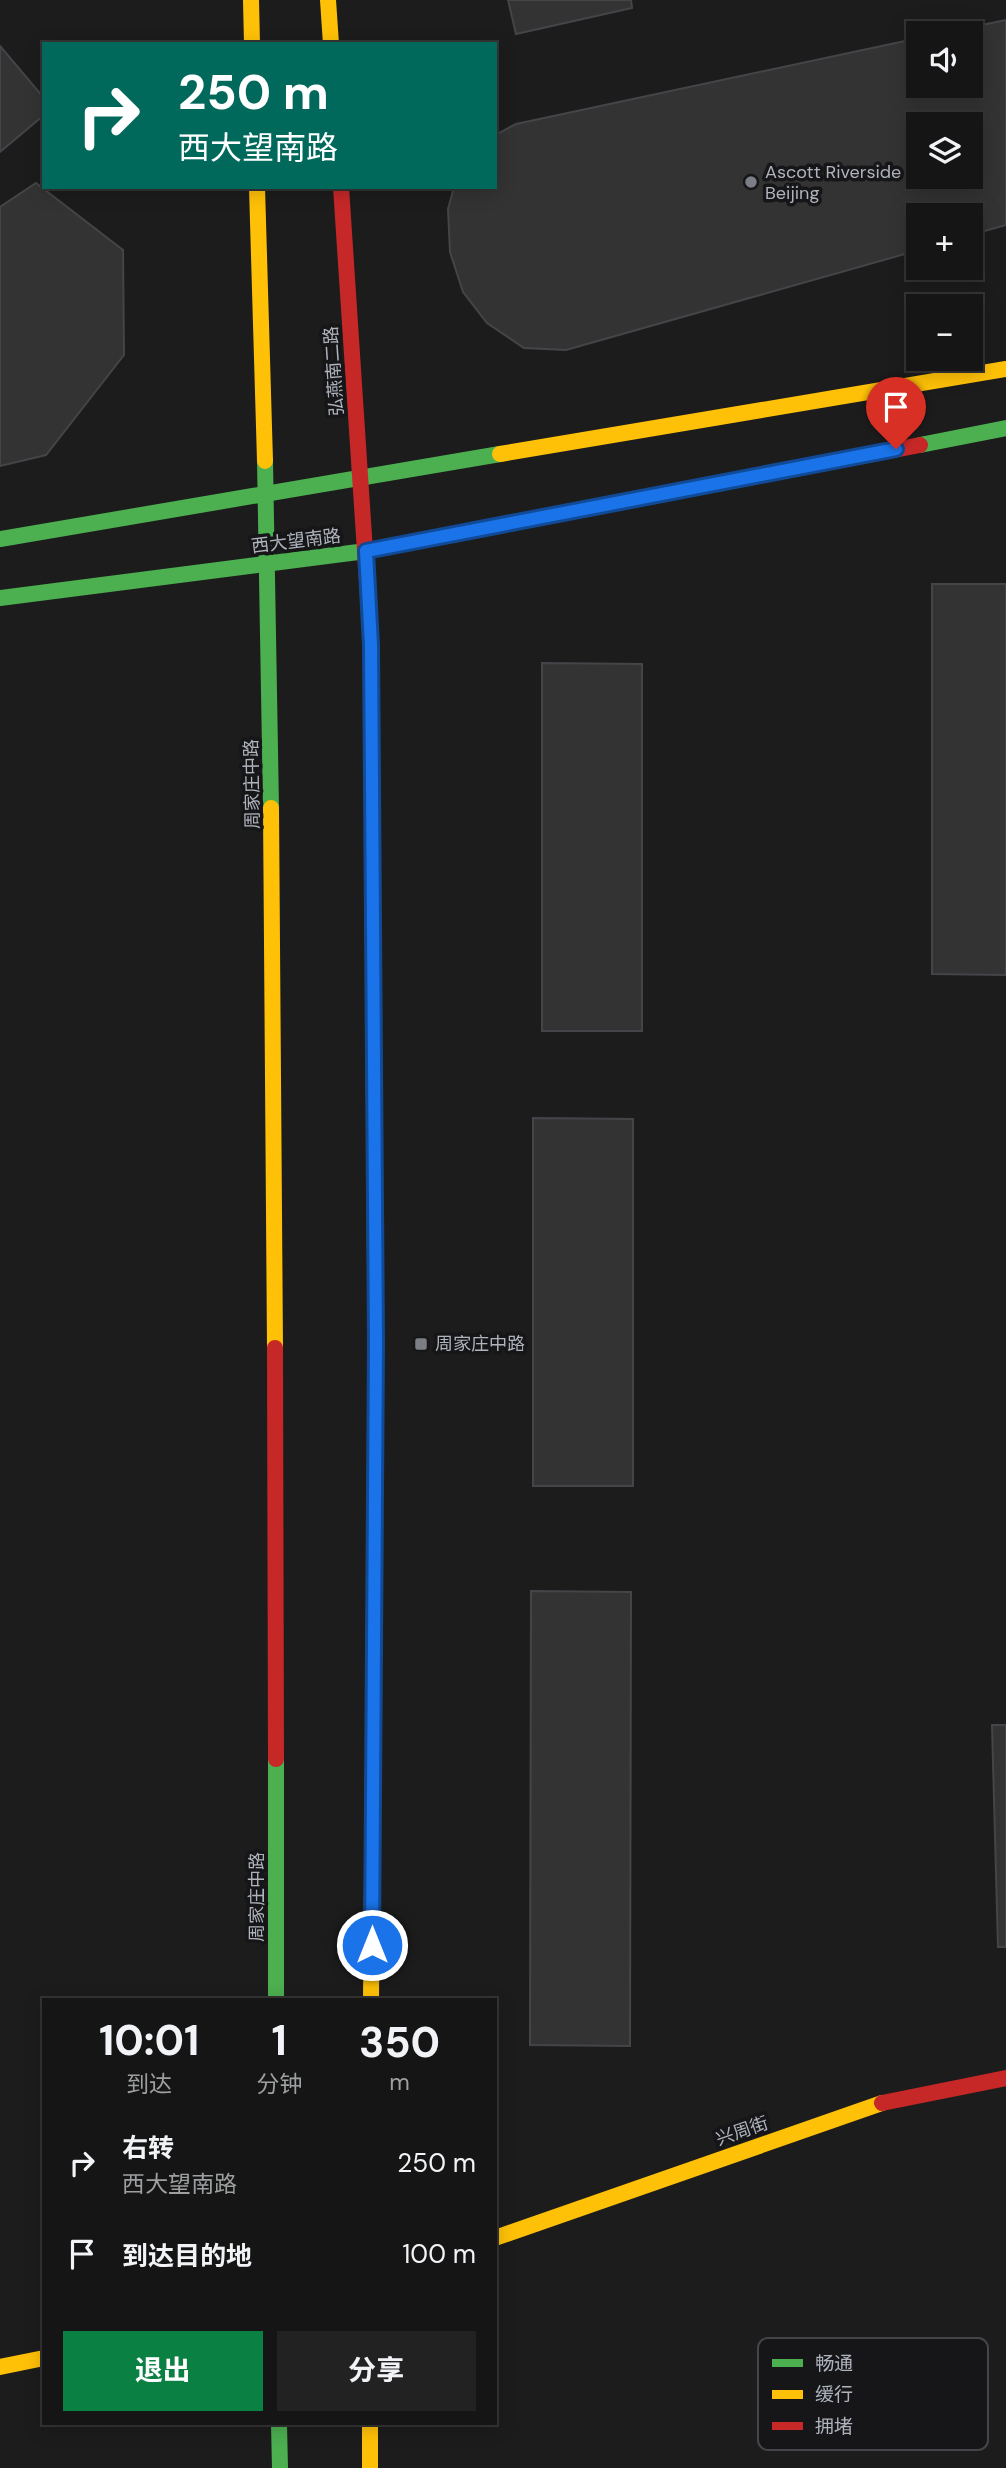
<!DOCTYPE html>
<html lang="zh">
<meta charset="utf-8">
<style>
body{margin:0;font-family:"DM Sans","Noto Sans SC",sans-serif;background:#222;color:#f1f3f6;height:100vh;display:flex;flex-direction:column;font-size:26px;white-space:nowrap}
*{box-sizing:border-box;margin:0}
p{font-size:23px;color:#9d9fa0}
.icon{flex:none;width:38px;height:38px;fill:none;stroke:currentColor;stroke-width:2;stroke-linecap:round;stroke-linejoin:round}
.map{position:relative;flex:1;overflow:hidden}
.drawer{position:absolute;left:42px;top:1998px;width:455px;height:427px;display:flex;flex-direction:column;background:#151515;border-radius:0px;box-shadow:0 4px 18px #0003,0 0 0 2px #343434}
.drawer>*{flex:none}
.banner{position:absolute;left:42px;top:42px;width:455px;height:147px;border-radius:0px;box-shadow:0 4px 18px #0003,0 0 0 2px #343434;background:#00695c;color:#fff;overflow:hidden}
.fabs{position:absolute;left:906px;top:21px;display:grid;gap:14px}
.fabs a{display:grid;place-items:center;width:77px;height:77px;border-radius:0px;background:#151515;box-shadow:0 4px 18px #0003,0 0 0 2px #343434;font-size:35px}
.pin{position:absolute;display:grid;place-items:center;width:60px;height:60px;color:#fff;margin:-72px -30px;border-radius:50% 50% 50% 0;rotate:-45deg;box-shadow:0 0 7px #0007}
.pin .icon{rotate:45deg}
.me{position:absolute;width:77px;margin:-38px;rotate:0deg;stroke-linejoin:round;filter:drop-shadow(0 0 5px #0008)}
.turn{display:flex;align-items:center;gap:24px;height:147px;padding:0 21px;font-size:32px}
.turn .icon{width:91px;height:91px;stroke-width:2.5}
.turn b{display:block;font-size:49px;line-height:60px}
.eta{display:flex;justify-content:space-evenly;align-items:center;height:119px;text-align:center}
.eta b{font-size:42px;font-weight:700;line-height:49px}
.button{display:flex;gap:14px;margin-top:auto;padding:14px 21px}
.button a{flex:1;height:80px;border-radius:0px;background:#0b8043;color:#fff;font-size:28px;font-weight:700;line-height:80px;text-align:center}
.button a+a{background:#222;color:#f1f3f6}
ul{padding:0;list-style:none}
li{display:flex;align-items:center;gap:21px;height:91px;padding:0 21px}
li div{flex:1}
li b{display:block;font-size:26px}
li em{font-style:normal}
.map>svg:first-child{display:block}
.building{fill:#333334;stroke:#444548;stroke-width:2;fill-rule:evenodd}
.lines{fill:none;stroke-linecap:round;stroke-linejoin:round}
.fast{stroke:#4caf50;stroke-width:16}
.slow{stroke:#ffc107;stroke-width:16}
.jam{stroke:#c62828;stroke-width:16}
.route-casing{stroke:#114b97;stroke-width:18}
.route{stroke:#1a73e8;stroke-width:12}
.poi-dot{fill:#7b7e84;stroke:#161618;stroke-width:2.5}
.labels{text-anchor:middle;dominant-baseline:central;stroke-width:7;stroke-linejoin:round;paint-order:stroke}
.poi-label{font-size:18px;fill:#aeb3bc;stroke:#161618;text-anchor:start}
.street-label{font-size:18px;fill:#aeb3bc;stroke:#161618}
.key{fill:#161618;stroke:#444549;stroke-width:2}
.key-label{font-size:19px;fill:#aeb3bc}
</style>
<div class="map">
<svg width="1006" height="2468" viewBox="0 0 1006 2468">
<rect width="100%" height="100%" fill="#1c1c1c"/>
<g class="building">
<polygon points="508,0 631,0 632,8 516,34"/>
<path d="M 1006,20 L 1006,225 L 971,235 L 971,215 L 919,215 L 919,250 L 566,350 L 524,348 L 487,323 L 463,292 L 450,252 L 448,209 L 454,187 L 495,187 L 495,135 L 516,124 L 919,38 L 919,86 L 971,86 L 971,33 L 942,33 ZM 919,124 L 971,124 L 971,177 L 919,177 Z"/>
<polygon points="0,46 44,98 44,115 0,152"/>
<polygon points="36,183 123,250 124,355 46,455 0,466 0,207"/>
<polygon points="932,584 1006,584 1006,975 932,974"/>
<polygon points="542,663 642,664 642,1031 542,1031"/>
<polygon points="533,1118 633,1119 633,1486 533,1486"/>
<polygon points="531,1591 631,1592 630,2046 530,2045"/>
<polygon points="992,1725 1006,1725 1006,1947 998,1947"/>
</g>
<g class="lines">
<g class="fast">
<polyline points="920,445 1006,428"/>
<polyline points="265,461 271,808"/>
<polyline points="0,539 500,454"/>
<polyline points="368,597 371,645 375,1266"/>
<polyline points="0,598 366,551 700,487"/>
<polyline points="276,1759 276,2000"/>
<polyline points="279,2424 280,2468"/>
</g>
<g class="slow">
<polyline points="251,0 252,44"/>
<polyline points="328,0 331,44"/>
<polyline points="257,187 265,461"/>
<polyline points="500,454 1006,369"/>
<polyline points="271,808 275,1348"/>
<polyline points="371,2000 375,1538"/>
<polyline points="495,2238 882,2103"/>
<polyline points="0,2367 44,2358"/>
<polyline points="370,2424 370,2468"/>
</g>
<g class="jam">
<polyline points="341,187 368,597"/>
<polyline points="700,487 920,445"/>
<polyline points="275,1348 276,1759"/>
<polyline points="375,1538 375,1266"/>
<polyline points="882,2103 1006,2078"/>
</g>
</g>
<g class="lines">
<g class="route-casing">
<polyline id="route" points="372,1945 376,1343 371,645 366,551 896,449"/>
</g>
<use href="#route" class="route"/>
</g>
<g class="poi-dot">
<circle cx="751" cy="182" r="7"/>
<rect x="414" y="1337" width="14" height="14" rx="3.5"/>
</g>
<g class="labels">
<g class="poi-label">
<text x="765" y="172">Ascott Riverside<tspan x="765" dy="21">Beijing</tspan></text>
<text x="435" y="1344">周家庄中路</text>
</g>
<g class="street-label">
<text transform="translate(334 371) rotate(-94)">弘燕南二路</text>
<text transform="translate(296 541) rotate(-7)">西大望南路</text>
<text transform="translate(252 784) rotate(-91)">周家庄中路</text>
<text transform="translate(257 1897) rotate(-90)">周家庄中路</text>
<text transform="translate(742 2131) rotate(-19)">兴周街</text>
</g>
</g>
<rect x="758" y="2338" width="230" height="112" rx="10" class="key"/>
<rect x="772" y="2359" width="31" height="8" fill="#4caf50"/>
<rect x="772" y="2390" width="31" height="9" fill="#ffc107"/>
<rect x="772" y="2422" width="31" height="8" fill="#c62828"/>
<g class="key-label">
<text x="815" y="2370">畅通</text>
<text x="815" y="2401">缓行</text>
<text x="815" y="2433">拥堵</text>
</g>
</svg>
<div class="fabs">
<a><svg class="icon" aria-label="sound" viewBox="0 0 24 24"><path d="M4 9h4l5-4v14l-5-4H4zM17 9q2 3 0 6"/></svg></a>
<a><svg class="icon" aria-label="layers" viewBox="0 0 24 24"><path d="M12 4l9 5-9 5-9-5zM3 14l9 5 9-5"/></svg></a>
<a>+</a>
<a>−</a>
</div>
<div class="pin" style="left:896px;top:449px;background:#d93025"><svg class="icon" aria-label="arrive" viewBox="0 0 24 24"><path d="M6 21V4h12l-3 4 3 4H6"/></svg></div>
<svg class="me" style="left:372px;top:1945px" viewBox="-20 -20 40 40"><circle r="17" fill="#1a73e8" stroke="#fff" stroke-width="3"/><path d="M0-11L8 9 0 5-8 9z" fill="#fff"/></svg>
<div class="banner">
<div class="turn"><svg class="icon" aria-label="right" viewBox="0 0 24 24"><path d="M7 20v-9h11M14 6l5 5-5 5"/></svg><div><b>250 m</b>西大望南路</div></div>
</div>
<section class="drawer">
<div class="eta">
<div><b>10:01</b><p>到达</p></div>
<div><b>1</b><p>分钟</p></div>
<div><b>350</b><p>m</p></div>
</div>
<ul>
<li><svg class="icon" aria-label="right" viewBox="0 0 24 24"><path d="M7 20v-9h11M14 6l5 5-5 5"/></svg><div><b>右转</b><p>西大望南路</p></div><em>250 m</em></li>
<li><svg class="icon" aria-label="arrive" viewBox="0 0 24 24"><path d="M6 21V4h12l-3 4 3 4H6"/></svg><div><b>到达目的地</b></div><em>100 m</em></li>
</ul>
<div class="button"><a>退出</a><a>分享</a></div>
</section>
</div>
